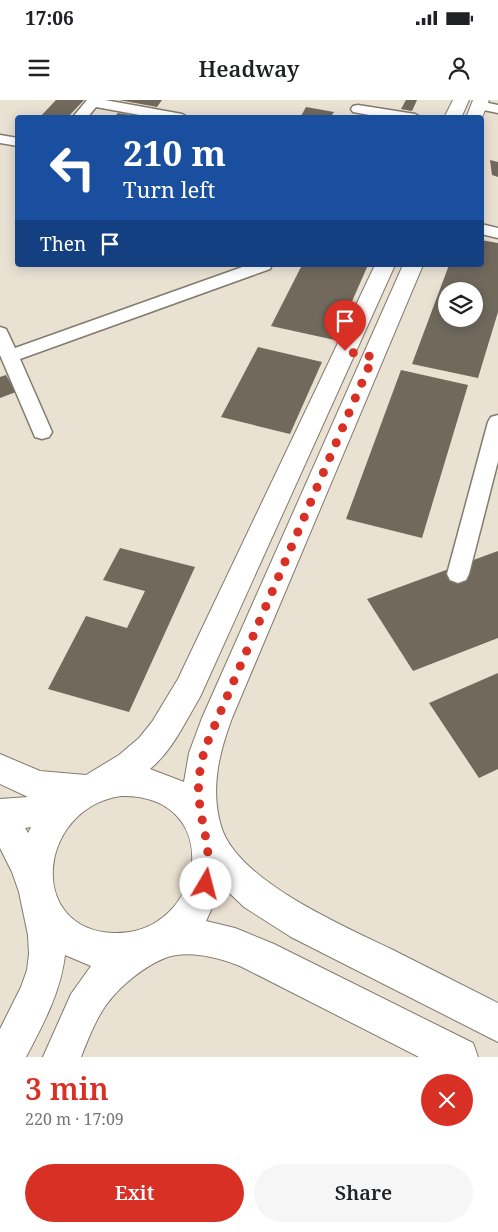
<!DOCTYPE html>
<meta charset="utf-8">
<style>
body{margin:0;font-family:"Noto Serif",serif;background:#f6f6f6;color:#202124;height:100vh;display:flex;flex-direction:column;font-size:19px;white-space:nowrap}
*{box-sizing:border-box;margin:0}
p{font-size:16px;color:#757577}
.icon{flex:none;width:28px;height:28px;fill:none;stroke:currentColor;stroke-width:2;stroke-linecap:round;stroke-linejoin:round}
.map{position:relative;height:957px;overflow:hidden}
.sheet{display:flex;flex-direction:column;background:#fff;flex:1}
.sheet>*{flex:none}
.hud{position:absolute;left:15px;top:15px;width:469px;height:152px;border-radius:5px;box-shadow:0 2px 12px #0003;background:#1a4fa0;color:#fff;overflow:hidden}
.fabs{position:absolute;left:438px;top:182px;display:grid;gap:10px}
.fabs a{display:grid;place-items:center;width:45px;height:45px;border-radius:50%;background:#fff;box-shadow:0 2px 12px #0003;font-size:25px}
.pin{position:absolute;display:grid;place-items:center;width:42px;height:42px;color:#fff;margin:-51px -21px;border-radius:50% 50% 50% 0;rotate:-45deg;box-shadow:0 0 5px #0007}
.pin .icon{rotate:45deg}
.me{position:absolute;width:55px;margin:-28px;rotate:8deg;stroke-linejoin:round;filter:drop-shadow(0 0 4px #0008)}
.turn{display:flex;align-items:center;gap:18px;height:105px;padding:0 25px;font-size:22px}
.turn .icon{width:65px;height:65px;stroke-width:2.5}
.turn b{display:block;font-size:35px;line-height:42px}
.then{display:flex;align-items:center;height:48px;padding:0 25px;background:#0003;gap:10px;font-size:19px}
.round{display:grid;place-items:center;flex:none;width:52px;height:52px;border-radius:26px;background:#f6f6f6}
.head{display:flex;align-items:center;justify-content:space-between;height:85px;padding:0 25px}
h1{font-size:30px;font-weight:600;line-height:38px;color:#d93025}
.button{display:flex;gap:10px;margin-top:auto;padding:10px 25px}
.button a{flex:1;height:58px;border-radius:30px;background:#d93025;color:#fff;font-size:20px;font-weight:600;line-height:58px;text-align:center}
.button a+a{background:#f6f6f6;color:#202124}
.status{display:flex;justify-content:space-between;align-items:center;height:35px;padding:0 25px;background:#fff;direction:ltr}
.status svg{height:14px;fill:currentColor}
header{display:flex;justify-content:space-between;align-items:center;height:65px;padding:0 25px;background:#fff;font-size:22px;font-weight:600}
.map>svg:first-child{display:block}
.building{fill:#70695c;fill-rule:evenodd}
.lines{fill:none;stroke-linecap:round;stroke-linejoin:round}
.street-casing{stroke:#827b6d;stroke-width:3}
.secondary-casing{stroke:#827b6d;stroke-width:2}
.street{fill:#fff;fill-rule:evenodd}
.secondary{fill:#fff;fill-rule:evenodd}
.route{stroke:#d93025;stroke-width:9;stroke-dasharray:0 16.2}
</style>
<div class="status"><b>17:06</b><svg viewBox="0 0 49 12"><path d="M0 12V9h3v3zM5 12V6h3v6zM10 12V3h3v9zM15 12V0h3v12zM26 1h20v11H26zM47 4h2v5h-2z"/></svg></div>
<header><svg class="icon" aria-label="menu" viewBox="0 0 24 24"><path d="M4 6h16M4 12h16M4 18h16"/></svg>Headway<svg class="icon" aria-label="person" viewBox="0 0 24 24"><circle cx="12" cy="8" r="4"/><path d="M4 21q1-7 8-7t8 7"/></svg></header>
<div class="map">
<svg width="498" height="957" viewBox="0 0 498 957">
<rect width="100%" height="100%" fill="#e9e1d2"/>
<g class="building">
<polygon points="56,0 84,0 67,18 39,18"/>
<polygon points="119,0 162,0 157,7"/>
<polygon points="406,0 417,0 412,11 401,9"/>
<polygon points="306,7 334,12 330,18 300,18"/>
<polygon points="118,13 136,16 136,18 113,18"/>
<polygon points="490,60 498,62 498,77 492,75"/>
<path d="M 481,140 L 498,143 L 498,212 L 478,278 L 412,264 L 449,165 L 481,165 ZM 446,191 L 474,191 L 474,219 L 446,219 Z"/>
<polygon points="302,165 368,165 335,240 271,226"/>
<polygon points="258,247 322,262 290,334 221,317"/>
<polygon points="401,270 468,285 422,438 346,419"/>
<polygon points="6,275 16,292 0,298 0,277"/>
<polygon points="120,448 195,467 129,612 48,589 86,516 127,528 145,491 103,480"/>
<polygon points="498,451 498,538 413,571 367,499"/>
<polygon points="498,573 498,669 479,678 429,603"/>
</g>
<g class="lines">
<g class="street-casing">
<g id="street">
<polygon points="87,0 105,0 182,14 189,18 156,18 96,7 87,18 72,18"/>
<polygon points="479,1 498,5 498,13 474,8 472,5 474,2"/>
<polygon points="358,5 415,14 422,18 386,18 353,12 351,9 353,6"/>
<polygon points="0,35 18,38 18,46 0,43"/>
<polygon points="481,124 498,128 498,138 481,134"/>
<polygon points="248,165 272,165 270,169 20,259 52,332 49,337 42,339 35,337 0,255 0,227 6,229 15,248"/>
<polygon points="498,315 498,361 469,474 466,480 458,483 450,480 447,474 488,322 491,317"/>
</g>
</g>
<g class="secondary-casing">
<g id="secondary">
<polygon points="453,0 469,0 461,18 444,18"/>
<polygon points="473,0 489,0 481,20 481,18 466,18"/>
<path d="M 375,165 L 395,165 L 200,597 C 185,622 173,650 150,669 L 184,682 L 189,653 L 202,618 L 403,165 L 423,165 L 232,618 C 219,653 210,689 221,726 C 237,781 344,826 393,850 C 428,868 463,885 498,903 L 498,942 L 291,837 L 244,807 L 222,786 L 206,821 L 235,828 L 274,844 L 473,943 L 478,957 L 419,957 L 240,866 C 220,858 187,849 165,858 C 143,867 120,886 106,905 C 95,921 88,939 81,957 L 43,957 L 71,894 L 91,866 L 65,855 C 61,891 43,925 26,957 L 0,957 L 0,929 L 21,887 L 27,870 L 29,854 L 28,835 L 19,792 L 12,772 L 0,748 L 0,699 L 28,697 L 0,684 L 0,654 L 40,671 L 86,675 L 119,655 L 139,638 L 152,622 L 178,579 ZM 121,696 C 228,694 205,836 114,833 C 25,830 38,708 121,696 ZM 31,727 L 28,733 L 25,728 Z"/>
</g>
</g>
<use href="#street" class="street"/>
<use href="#secondary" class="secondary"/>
</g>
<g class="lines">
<path class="route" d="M 206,784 C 213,750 202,731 199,698 C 197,681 201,664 205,648 L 373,257 L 345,251"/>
</g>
</svg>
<div class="fabs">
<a><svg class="icon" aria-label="layers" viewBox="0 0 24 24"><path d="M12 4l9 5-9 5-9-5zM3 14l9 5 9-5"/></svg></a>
</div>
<div class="pin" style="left:345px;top:251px;background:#d93025"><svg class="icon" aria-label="arrive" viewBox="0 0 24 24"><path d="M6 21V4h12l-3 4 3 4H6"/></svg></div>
<svg class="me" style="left:206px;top:784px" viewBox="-20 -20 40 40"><circle r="19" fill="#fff"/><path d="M0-13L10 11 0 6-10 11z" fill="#d93025"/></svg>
<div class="hud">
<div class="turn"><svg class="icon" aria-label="left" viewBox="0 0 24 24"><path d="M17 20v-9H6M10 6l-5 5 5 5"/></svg><div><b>210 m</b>Turn left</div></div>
<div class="then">Then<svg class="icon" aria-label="arrive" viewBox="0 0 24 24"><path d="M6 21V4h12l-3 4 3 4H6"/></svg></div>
</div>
</div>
<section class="sheet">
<div class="head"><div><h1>3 min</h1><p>220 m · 17:09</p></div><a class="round" style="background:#d93025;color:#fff"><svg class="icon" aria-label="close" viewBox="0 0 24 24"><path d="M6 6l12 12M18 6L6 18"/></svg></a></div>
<div class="button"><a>Exit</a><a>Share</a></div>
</section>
